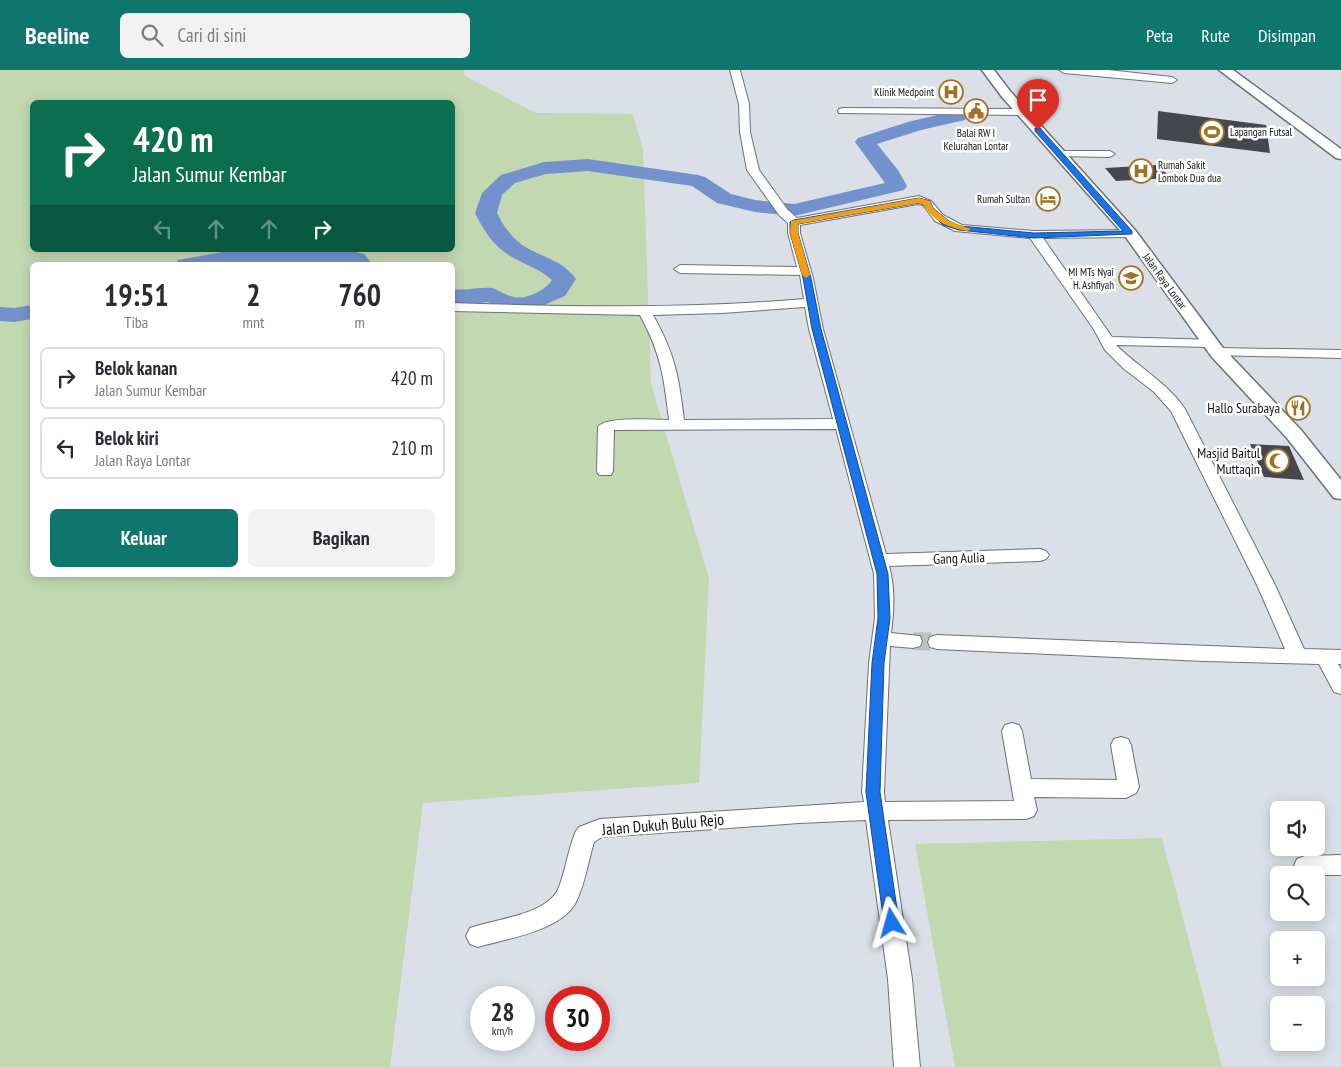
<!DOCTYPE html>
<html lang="id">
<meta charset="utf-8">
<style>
body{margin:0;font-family:"PT Sans Narrow",sans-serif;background:#f2f2f3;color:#2b2b33;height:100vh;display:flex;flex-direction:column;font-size:19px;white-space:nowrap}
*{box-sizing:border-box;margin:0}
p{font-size:16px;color:#7c7c81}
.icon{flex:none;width:28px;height:28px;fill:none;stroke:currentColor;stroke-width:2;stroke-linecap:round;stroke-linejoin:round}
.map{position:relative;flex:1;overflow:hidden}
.drawer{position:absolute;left:30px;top:192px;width:425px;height:315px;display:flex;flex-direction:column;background:#fff;border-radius:8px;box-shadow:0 2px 12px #0003}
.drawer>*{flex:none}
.guide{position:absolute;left:30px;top:30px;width:425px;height:152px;border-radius:8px;box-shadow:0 2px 12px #0003;background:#0b6e4f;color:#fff;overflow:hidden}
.fabs{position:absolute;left:1270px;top:731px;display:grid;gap:10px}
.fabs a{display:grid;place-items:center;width:55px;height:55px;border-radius:8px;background:#fff;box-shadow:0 2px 12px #0003;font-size:25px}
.speed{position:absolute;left:470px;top:916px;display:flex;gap:10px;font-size:25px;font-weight:700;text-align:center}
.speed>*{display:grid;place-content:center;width:65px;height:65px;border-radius:50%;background:#fff;box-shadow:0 2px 12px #0003;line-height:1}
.speed small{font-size:12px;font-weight:400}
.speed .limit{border:8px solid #d22;background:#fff;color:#111}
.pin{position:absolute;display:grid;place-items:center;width:42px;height:42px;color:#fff;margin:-51px -21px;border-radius:50% 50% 50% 0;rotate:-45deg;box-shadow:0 0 5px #0007}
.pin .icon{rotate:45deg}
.me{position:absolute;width:55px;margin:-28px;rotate:352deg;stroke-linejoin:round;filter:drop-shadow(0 0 4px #0008)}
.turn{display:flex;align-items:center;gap:18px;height:105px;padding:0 20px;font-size:22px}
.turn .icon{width:65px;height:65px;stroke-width:2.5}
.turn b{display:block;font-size:35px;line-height:42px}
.lanes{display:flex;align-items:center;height:48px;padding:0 20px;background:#0003;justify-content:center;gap:25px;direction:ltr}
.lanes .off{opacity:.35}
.eta{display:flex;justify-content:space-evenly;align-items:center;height:85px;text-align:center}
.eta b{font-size:30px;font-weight:800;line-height:35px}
.primary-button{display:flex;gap:10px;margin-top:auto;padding:10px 20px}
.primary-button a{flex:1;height:58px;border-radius:8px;background:#0f766e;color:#fff;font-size:20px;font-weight:800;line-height:58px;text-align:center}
.primary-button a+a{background:#f2f2f3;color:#2b2b33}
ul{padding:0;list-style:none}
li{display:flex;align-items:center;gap:15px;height:62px;margin:0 10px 8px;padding:0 10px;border:2px solid #e1e1e2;border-radius:8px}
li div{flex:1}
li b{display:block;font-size:19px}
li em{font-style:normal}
header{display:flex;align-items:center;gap:30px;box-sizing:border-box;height:70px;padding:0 25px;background:#0f766e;color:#fff}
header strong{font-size:24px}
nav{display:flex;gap:28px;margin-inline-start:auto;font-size:18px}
.search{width:350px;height:45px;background:#f2f2f3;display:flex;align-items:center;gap:12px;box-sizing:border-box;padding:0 18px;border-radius:8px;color:#7c7c81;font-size:19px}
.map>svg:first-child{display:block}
.green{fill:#c2d8b1;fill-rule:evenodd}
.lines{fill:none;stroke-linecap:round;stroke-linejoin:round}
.river{fill:#7392cd;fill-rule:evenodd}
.building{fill:#44474e}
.minor-tunnel{stroke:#bdc0c7;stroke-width:18;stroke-dasharray:18 9;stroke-linecap:butt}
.minor-casing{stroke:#6e7178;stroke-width:2}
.tertiary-casing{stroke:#6e7178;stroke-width:3}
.minor{fill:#fff;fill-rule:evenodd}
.tertiary{fill:#fff;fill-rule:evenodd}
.route{fill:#1a73e8;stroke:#114b97}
.slow{fill:#f59e0b}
.labels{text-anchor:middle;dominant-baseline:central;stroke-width:5;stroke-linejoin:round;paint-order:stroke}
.far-poi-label{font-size:11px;fill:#101113;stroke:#fff;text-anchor:end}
.far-street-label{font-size:11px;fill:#101113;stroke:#fff}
.poi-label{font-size:14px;fill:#101113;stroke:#fff;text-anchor:end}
.street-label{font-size:14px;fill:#101113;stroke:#fff}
.near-street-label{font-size:16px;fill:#101113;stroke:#fff}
</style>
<header>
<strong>Beeline</strong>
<div class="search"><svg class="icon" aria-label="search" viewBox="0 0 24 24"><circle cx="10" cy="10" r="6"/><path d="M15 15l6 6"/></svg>Cari di sini</div>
<nav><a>Peta</a><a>Rute</a><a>Disimpan</a></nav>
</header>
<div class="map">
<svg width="1341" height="997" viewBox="0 0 1341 997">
<rect width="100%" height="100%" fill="#dbdfe7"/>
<g class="green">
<path d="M 0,0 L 463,0 L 465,6 L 536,43 L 633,44 L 643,80 L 651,314 L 709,508 L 699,713 L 423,733 L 390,997 L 0,997 ZM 32,32 L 452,32 L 452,180 L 32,180 ZM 32,195 L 452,195 L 452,505 L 32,505 Z"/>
<polygon points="1162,768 1222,997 955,997 915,774"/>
</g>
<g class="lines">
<g class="river">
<path d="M 958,40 L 965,42 L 967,46 L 965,50 L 921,60 L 877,74 L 898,100 L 907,116 L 904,120 L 794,146 L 755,142 L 717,133 L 692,116 L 588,101 L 546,104 L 515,113 L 502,125 L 497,143 C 504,157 513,170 527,178 C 545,188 563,191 576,209 L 565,226 L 530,241 L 511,242 L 487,232 L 466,235 L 452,233 L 452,219 C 467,221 480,217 492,218 C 500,220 506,226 514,227 C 526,230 546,220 552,210 C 540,199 526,195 512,187 C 494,177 484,161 475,143 L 482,123 L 501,105 L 544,92 L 588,89 L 698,105 L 705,107 L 731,124 L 755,130 L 794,134 L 885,113 L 855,72 L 858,68 L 908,52 Z"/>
<polygon points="234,180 322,180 356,182 364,184 373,195 271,192 221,195 175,195 178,190"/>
<polygon points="32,235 32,249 14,252 0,251 0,237 14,238"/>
</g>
</g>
<g class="building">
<polygon points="1158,41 1266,55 1270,83 1157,69"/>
<polygon points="1158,95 1171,108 1116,111 1105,98"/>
<polygon points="1250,374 1289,376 1304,410 1264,407"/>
</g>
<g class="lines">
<polyline class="minor-tunnel" points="913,571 937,572"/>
<g class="minor-casing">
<g id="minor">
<path d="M 730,0 L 740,0 L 749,34 L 750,62 L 759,100 L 787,139 L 797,148 L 919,126 L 931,131 L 943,145 L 962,155 L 1034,161 L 1134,160 L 1136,163 L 1134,166 L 1130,167 L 1043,168 L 1112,267 L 1216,270 L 1218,273 L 1211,277 L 1116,275 C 1138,297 1168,313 1185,339 L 1275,515 L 1304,579 L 1341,580 L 1341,594 L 1338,594 L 1341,599 L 1341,624 L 1334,622 L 1319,594 L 1204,591 L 937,579 L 930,577 L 928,572 L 930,567 L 937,565 L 1285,579 L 1257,515 L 1171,341 L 1154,322 L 1123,298 L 1105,280 L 1093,258 L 1030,168 L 955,161 L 935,151 L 923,135 L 918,134 L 800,155 L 800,163 L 813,208 L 823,259 L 886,484 L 1040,479 L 1046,481 L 1049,485 L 1046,489 L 1040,491 L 889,496 C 895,516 894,542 891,563 L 920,566 L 922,571 L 920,576 L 913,578 L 890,576 L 884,722 L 885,732 L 1014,731 L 1002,661 L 1005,655 L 1012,653 L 1019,655 L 1022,661 L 1031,709 L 1117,710 L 1111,675 L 1114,669 L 1121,667 L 1128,669 L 1131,675 L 1139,717 L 1136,723 L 1126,728 L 1034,727 L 1037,740 L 1034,746 L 1026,749 L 888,750 L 912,909 L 920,997 L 894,997 L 888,909 L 866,750 L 799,753 L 602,767 L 594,772 C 588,792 585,815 575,834 C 559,861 506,869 478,877 L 470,874 L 466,866 L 470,858 C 494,849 549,845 559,817 C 566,799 568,779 576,761 L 579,757 L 600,749 L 864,732 L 862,722 L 869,593 L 875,548 L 874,504 L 836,359 L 614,360 L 613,401 L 611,405 L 599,405 L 597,401 L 598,357 C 606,346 654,350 669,350 C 664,307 661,284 640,245 L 452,241 L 452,233 C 570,237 687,239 804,229 L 800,205 L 680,203 L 674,199 L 680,195 L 797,197 L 788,163 L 788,153 L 779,145 L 747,100 L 740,62 L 739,34 ZM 805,237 L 809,259 L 833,349 L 684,350 C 679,307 675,284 653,245 L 722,243 Z"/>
<polygon points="1059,0 1108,0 1172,7 1177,10 1172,13 1064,3"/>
<polygon points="843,38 1022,39 1027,42 1022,45 839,43 838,41 839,39"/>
<polygon points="1059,81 1110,81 1115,84 1110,87 1055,86 1054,84 1055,82"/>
<polygon points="1217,278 1341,280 1341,288 1212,285 1210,282 1212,279"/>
<polygon points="1341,785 1341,805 1303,805 1297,803 1294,796 1297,789 1305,786"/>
</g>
</g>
<g class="tertiary-casing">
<g id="tertiary">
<polygon points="982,0 994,0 1010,21 1135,160 1223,278 1301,360 1341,410 1341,429 1334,428 1287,368 1211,286 1125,166 1002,27"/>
<polygon points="1219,0 1233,0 1341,79 1341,89 1336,88"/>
</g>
</g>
<use href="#minor" class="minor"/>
<use href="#tertiary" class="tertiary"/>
</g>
<polygon class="route" points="1035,58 1040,58 1132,161 1132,164 1034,168 959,160 943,155 928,140 924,135 919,133 798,154 798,163 811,208 821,259 888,504 890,548 884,593 880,722 899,853 897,857 892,860 886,857 884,853 866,722 872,593 878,548 877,504 812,259 803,208 790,163 790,152 794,150 919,128 930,131 933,138 949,151 960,156 1034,163 1123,161 1035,61"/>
<path class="slow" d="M 919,128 L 930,131 L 933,138 L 949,151 L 971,159 L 967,161 C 949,157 933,152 924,135 L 919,133 L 798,154 L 798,163 L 810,205 L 806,208 L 802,205 L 790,163 L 791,151 Z"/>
<defs>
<g id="hospital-ring" transform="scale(1.25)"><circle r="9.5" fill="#fff" stroke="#a27126" stroke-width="1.5"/><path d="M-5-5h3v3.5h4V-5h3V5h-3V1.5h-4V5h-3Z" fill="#a27126"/></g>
<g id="civic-ring" transform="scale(1.25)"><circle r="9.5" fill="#fff" stroke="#a27126" stroke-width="1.5"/><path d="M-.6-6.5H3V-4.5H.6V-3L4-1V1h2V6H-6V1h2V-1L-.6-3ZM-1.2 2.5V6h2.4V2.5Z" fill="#a27126"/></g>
<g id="stadium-ring" transform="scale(1.25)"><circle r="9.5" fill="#fff" stroke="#a27126" stroke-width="1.5"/><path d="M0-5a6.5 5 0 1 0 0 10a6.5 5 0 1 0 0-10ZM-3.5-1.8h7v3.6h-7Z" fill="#a27126"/></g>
<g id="hotel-ring" transform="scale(1.25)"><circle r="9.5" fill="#fff" stroke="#a27126" stroke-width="1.5"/><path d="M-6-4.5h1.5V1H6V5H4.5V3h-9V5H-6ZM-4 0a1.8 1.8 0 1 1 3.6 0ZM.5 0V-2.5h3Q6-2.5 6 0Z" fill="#a27126"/></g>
<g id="school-ring" transform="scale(1.25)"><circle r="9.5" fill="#fff" stroke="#a27126" stroke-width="1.5"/><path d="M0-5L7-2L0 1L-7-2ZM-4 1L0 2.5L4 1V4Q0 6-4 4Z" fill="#a27126"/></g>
<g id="restaurant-ring" transform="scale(1.25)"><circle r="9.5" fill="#fff" stroke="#a27126" stroke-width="1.5"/><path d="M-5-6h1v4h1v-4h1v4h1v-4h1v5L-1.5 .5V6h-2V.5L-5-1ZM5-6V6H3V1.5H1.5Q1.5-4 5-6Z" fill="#a27126"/></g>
<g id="mosque-ring" transform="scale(1.25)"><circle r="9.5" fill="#fff" stroke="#a27126" stroke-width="1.5"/><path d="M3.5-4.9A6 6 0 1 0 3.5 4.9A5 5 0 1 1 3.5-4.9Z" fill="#a27126"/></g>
</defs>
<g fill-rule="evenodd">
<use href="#hospital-ring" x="951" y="22"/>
<use href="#civic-ring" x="976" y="41"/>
<use href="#stadium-ring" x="1212" y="62"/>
<use href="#hospital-ring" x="1141" y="101"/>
<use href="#hotel-ring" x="1048" y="129"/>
<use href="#school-ring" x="1131" y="208"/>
<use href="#restaurant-ring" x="1298" y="338"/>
<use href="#mosque-ring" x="1277" y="391"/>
</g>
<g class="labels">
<g class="far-poi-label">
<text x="934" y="22">Klinik Medpoint</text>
<text x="1230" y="62" text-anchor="start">Lapangan Futsal</text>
<text x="976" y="63" text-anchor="middle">Balai RW I<tspan x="976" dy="13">Kelurahan Lontar</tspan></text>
<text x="1158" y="95" text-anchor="start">Rumah Sakit<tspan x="1158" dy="13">Lombok Dua dua</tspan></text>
<text x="1030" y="129">Rumah Sultan</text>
<text x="1114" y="202">MI MTs Nyai<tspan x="1114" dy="13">H. Ashfiyah</tspan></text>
</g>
<g class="far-street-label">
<text transform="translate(1165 211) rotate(54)">Jalan Raya Lontar</text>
</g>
<g class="poi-label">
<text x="1280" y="338">Hallo Surabaya</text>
<text x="1260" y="383">Masjid Baitul<tspan x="1260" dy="16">Muttaqin</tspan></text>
</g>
<g class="street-label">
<text transform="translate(959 488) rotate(-2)">Gang Aulia</text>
</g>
<g class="near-street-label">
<text transform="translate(663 754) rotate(-5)">Jalan Dukuh Bulu Rejo</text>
</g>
</g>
</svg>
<div class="fabs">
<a><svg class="icon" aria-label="sound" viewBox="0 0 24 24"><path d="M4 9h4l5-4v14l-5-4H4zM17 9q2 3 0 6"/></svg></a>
<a><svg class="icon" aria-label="search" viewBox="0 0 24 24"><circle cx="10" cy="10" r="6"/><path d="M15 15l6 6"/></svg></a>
<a>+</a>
<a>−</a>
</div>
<div class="speed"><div>28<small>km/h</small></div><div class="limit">30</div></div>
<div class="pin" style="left:1038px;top:60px;background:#d93025"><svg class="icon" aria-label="arrive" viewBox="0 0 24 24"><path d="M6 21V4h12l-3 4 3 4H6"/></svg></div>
<svg class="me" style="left:892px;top:853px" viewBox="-20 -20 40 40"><path d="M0-17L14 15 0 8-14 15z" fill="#1a73e8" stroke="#fff" stroke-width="4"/></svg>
<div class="guide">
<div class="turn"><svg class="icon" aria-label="right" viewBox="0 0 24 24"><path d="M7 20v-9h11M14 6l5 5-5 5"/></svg><div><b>420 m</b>Jalan Sumur Kembar</div></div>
<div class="lanes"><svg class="icon off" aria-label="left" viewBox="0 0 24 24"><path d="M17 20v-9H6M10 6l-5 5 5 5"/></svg><svg class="icon off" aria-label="ahead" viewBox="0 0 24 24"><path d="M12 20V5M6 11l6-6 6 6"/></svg><svg class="icon off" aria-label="ahead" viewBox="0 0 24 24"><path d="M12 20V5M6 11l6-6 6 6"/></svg><svg class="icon" aria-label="right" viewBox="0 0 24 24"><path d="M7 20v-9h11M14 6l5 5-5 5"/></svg></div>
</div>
<section class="drawer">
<div class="eta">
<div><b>19:51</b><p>Tiba</p></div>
<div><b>2</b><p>mnt</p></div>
<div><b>760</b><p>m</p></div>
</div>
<ul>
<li><svg class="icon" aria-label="right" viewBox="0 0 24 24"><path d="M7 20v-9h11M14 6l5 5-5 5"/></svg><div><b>Belok kanan</b><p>Jalan Sumur Kembar</p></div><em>420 m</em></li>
<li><svg class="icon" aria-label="left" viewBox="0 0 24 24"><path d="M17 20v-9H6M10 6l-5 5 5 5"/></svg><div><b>Belok kiri</b><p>Jalan Raya Lontar</p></div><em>210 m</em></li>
</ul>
<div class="primary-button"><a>Keluar</a><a>Bagikan</a></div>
</section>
</div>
